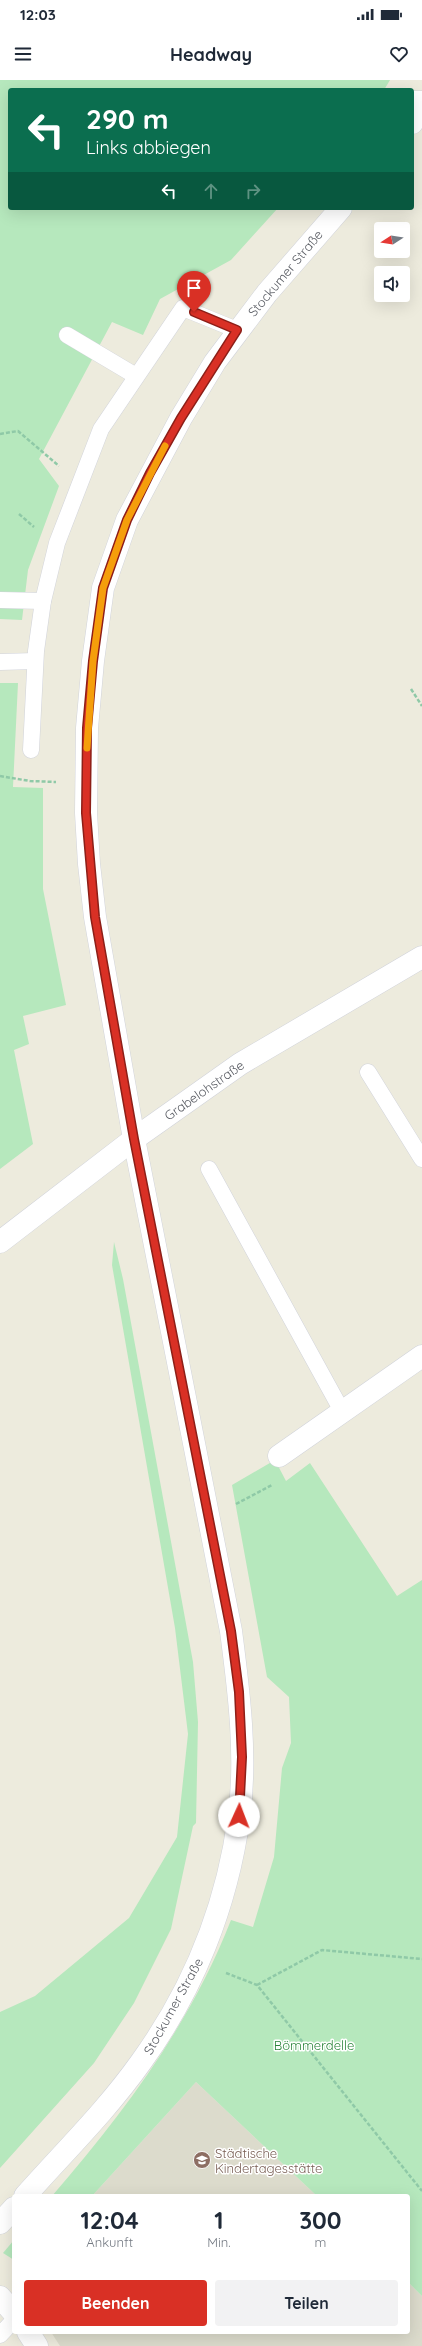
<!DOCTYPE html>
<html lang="de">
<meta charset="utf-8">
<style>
body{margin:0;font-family:Quicksand,sans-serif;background:#f2f2f3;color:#1f2937;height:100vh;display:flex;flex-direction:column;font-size:15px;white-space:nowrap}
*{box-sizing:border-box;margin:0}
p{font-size:13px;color:#747a83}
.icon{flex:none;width:22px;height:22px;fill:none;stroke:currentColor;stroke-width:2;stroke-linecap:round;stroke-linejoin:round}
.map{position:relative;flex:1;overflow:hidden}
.drawer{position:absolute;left:12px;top:2114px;width:398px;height:140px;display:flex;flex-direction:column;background:#fff;border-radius:4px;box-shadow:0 4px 16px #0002}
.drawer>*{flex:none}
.guide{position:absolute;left:8px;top:8px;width:406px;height:122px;border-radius:4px;box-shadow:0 4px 16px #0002;background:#0b6e4f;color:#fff;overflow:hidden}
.needle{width:26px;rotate:258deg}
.controls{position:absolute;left:374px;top:142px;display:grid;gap:8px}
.controls a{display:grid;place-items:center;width:36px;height:36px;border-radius:4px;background:#fff;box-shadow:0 4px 16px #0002;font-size:20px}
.pin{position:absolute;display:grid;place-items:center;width:34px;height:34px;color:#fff;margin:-41px -17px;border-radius:50% 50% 50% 0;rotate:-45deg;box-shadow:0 0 4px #0007}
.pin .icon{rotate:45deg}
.me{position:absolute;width:44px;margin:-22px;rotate:2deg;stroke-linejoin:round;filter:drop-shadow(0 0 3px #0008)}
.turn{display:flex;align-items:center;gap:14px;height:84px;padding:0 12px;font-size:18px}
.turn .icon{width:52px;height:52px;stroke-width:2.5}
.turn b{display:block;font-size:28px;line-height:34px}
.lanes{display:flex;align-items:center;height:38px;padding:0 12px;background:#0003;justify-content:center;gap:20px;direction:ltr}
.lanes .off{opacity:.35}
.eta{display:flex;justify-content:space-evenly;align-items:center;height:68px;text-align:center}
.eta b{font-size:24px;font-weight:700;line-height:28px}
.action{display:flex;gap:8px;margin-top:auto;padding:8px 12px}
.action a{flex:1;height:46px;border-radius:4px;background:#d93025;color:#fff;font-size:16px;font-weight:700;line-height:46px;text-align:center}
.action a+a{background:#f2f2f3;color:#1f2937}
.status{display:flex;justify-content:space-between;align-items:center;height:28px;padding:0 20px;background:#fff;direction:ltr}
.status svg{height:11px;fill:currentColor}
header{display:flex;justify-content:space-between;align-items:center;height:52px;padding:0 12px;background:#fff;font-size:18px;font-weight:700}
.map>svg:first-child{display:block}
.education{fill:#dcdbcc}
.green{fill:#b6e8bd}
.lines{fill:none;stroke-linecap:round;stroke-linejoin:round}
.lane-casing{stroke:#d1d3da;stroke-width:17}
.street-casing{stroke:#d1d3da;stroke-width:23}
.path{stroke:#8fc9a7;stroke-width:2.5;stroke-dasharray:4 2;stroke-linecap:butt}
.lane{stroke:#fff;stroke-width:16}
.street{stroke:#fff;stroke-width:22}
.route-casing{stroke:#8d1f18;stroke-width:10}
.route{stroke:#d93025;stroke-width:7}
.slow{stroke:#f59e0b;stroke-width:7}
.labels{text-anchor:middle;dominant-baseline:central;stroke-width:3;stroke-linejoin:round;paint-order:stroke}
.street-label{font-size:13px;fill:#575a61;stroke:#fff}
.park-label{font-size:13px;fill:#2b853b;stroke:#fff}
.education-label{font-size:13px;fill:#785e54;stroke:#fff;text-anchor:start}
</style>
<div class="status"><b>12:03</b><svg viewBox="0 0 49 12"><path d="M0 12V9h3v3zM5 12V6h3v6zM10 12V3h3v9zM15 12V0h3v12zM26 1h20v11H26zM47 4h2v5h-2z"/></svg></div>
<header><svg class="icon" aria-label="menu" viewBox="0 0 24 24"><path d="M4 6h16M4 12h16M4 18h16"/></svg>Headway<svg class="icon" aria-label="heart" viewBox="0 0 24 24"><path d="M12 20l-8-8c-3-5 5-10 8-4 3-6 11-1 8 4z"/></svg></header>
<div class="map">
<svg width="422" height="2266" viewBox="0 0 422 2266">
<rect width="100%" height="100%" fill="#edebdd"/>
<g class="education">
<polygon points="196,2002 317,2116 92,2116"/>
<polygon points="408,2202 422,2216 422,2266 60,2266 51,2252 408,2252"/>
</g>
<g class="green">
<polygon points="0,0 390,0 384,10 10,10 10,128 278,128 231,180 160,219 143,255 112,242 39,379 59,406 28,490 22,540 0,539"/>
<polygon points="0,603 18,603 13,707 43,708 43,809 66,925 23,936 29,964 14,970 33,1064 0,1089"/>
<polygon points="114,1162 123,1199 193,1582 198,1642 196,1743 193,1746 171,1849 134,1923 94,1983 0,2088 0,1932 35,1916 129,1838 177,1757 188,1654 175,1548 112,1185"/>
<path d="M 275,1380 L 286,1401 L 310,1383 L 397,1516 L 422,1500 L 422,2216 L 408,2202 L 408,2116 L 317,2116 L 196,2002 L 92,2116 L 52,2116 C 124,2033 191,1943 231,1840 L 253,1847 L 274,1777 L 282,1688 L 291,1663 L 289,1617 L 267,1597 L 232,1405 Z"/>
<polygon points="14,2160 14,2180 3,2173"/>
</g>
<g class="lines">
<g class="lane-casing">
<g id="lane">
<polyline points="412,19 422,19"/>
<polyline points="67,255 136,296"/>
<polyline points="0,520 43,521"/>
<polyline points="0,582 35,581"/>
<polyline points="31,670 36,571 43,521 57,463 101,349 183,228 237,250"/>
<polyline points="368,992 422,1079"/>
<polyline points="209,1089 343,1333"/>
<polyline points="0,2255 14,2240"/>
</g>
</g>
<g class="street-casing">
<g id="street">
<polyline points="412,43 422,29"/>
<polyline points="0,1162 134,1059 240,984 422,877"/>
<polyline points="279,1376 422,1276"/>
<path d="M 25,2116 C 64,2072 107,2030 141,1982 C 193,1910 227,1826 239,1737 C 247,1676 239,1612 231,1551 L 134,1059 L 95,837 L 89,784 L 86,733 L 87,648 L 93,581 L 103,508 L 127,440 L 181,338 L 215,282 L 267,213 L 341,128"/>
<polyline points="0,2143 14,2128"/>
<polyline points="0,2217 14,2233"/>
<polyline points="28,2252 37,2266"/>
</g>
</g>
<g class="path">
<polyline points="0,354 18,351 59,386"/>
<polyline points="19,434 34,447"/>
<polyline points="411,609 422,626"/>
<polyline points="0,696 30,701 56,702"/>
<polyline points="236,1424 272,1405"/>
<polyline points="226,1893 257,1905 422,2111"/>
<polyline points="257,1905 322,1870 422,1879"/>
</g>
<use href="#lane" class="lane"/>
<use href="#street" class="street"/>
</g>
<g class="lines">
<g class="route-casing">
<polyline id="route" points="194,232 237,250 181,338 150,393 127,440 103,508 93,581 87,648 86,733 95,837 134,1059 231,1551 239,1612 242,1677 239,1736"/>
</g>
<use href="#route" class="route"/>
<polyline class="slow" points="87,668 93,581 103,508 127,440 165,366"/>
</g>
<defs>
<g id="school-disc" transform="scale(0.9)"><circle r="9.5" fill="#8d6e63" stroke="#fff"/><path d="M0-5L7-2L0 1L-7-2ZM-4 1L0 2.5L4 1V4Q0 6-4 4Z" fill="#fff"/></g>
</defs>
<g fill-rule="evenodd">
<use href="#school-disc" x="202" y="2080"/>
</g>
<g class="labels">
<g class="street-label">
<text transform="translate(285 193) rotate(-50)">Stockumer Straße</text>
<text transform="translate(204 1010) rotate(-35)">Grabelohstraße</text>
<text transform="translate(173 1926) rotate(-61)">Stockumer Straße</text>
</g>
<g class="park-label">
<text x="314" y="1965">Bömmerdelle</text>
</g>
<g class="education-label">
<text x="215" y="2073">Städtische<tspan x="215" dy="15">Kindertagesstätte</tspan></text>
</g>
</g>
</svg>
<div class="controls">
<a><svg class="needle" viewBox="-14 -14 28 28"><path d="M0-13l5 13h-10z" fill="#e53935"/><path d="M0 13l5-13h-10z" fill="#747a83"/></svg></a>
<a><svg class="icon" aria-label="sound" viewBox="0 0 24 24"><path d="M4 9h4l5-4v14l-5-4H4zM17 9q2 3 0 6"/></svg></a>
</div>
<div class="pin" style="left:194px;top:232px;background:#d93025"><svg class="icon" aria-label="arrive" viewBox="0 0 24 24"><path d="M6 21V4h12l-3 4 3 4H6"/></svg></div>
<svg class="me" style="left:239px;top:1736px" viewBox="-20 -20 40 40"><circle r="19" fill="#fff"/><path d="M0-13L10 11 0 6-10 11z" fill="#d93025"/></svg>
<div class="guide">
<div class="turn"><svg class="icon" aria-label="left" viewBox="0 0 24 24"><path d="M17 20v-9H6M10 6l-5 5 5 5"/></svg><div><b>290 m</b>Links abbiegen</div></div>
<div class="lanes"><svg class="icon" aria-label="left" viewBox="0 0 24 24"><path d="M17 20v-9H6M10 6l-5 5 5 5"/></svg><svg class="icon off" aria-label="ahead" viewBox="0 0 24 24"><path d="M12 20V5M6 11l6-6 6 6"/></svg><svg class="icon off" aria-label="right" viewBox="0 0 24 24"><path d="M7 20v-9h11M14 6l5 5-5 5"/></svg></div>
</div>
<section class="drawer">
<div class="eta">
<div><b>12:04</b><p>Ankunft</p></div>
<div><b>1</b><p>Min.</p></div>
<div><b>300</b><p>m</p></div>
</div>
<div class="action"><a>Beenden</a><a>Teilen</a></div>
</section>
</div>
